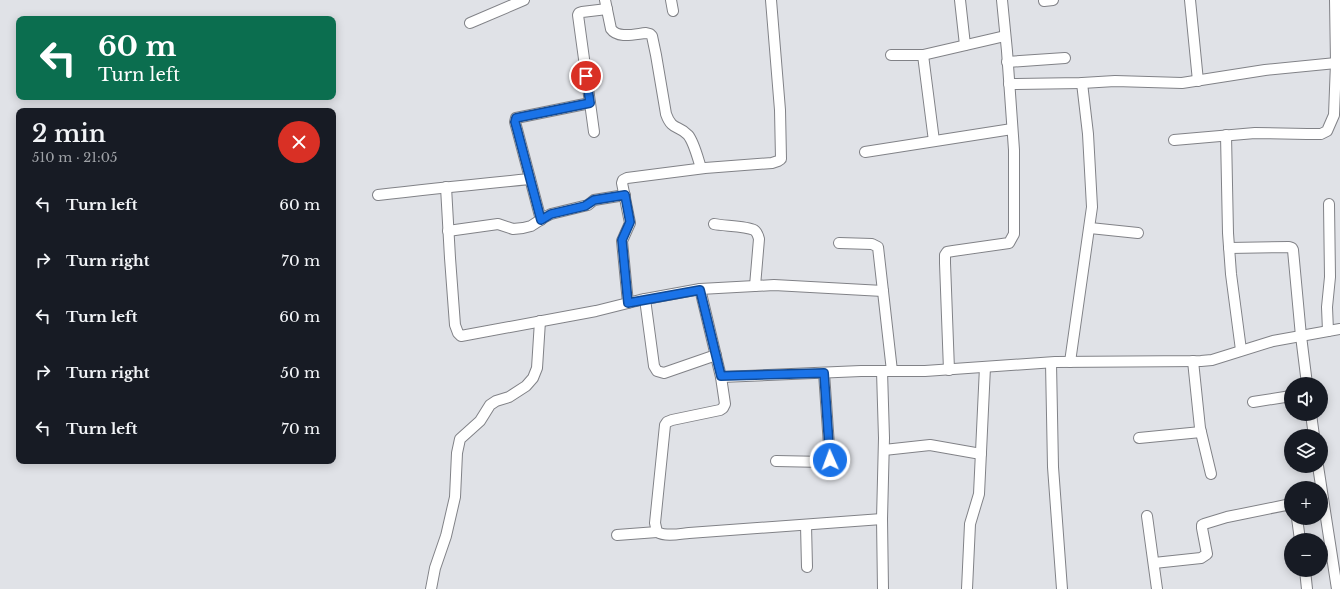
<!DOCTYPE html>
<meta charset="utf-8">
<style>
body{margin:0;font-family:"Libre Baskerville",serif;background:#20242c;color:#f1f3f6;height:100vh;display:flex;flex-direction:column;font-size:15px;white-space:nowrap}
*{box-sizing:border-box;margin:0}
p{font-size:13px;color:#9ea1a6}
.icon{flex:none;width:22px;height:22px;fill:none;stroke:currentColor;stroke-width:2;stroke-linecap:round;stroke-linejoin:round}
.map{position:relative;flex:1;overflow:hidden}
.panel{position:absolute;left:16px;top:108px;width:320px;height:356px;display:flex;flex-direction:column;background:#171b24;border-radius:8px;box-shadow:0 2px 10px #0003}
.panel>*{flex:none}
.banner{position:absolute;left:16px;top:16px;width:320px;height:84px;border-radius:8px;box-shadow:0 2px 10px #0003;background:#0b6e4f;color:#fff;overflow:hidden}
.controls{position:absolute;left:1284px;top:377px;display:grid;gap:8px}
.controls a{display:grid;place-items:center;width:44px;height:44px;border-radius:50%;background:#171b24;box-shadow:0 2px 10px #0003;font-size:20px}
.pin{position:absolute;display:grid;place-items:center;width:34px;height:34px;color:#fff;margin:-17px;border:2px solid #fff;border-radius:50%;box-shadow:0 1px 4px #0007}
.me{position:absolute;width:44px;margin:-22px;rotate:358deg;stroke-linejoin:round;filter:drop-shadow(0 0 3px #0008)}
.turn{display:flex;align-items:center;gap:14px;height:84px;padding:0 16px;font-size:18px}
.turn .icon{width:52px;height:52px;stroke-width:2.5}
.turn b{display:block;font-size:28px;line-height:34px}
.round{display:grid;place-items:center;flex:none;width:42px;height:42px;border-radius:21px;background:#20242c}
.overview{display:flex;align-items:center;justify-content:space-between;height:68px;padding:0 16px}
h1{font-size:24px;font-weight:600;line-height:30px}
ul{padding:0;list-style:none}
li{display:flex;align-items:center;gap:12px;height:56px;padding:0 16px}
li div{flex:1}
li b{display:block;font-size:15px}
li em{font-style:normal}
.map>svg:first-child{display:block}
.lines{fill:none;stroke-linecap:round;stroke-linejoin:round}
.minor-casing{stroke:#818287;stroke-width:12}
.minor{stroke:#fff;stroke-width:10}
.route-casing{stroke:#114b97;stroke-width:10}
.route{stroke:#1a73e8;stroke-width:7}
</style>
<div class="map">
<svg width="1340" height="589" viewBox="0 0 1340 589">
<rect width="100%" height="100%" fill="#e0e2e7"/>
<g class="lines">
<g class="minor-casing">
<g id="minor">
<path d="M 605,0 L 611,29 C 618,39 635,34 646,33 L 650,34 L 652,36 L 656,55 L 666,114 C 672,131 679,125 688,135 C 694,142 698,159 701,168"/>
<polyline points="671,0 673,11"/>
<polyline points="960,0 965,45"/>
<polyline points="1190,0 1198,81"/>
<polyline points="1044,1 1053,0"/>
<polyline points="470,23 524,0"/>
<polyline points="891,55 923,55 1005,36"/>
<polyline points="923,55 934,141"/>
<polyline points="1007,62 1065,58"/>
<polyline points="1009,84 1082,83 1115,81 1182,83 1265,70 1336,63"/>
<polyline points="594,132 578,15 579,13 582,12 607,9"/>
<polyline points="1226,135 1228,233 1231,274 1241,350"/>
<polyline points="1174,140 1255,133 1307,134 1321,134 1327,131 1334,115 1336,63 1335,0"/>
<polyline points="865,152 1012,129"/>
<polyline points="446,187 450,258 455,325 458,333 461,336 596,311 640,300 700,289 774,285 883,291"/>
<path d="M 378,195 C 429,189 479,184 530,179"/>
<polyline points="541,220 518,133 515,122 516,118 590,103"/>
<path d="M 714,224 C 723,226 746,226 754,230 C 757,232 758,235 759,239 L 755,286"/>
<polyline points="1090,228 1138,233"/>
<polyline points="448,231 498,224 513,229 523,228 531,226 545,217 551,214 588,205 594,200 625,195"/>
<polyline points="839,243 872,244 878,247 892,371"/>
<polyline points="1229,248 1289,247 1292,248 1293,250 1301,336 1307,384"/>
<path d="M 700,289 L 721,377 L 725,404 L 723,408 L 720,410 L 672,420 L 667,422 L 665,425 L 655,523 L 657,532 C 666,537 679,534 689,533 L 882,519"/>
<polyline points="645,299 654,366 657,371 664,373 716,355"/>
<polyline points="628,303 622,241 630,223 622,183 623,180 627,178 705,168 772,163 778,161 781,159 780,110 771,0"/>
<polyline points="1328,331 1327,307 1330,277 1329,204"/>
<polyline points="1193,361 1200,428 1211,474"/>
<polyline points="1070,362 1092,207 1088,134 1082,83"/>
<polyline points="1051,363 1053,467 1062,589"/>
<polyline points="949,370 945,263 945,255 947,252 953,251 1009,243 1014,234 1014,150 1007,51 1002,0"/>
<polyline points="882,371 884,438 882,519 883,589"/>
<polyline points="721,377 861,371 925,371 1055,362 1201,361 1212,360 1273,341 1340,329"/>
<polyline points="1253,402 1291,396"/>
<polyline points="1311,414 1314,436"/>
<polyline points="1139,438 1201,432"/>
<polyline points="884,450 930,445 981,454"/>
<polyline points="776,461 825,462 830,460 824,373"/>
<polyline points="1318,466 1337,589"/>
<polyline points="1147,516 1157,589"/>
<polyline points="1297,518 1300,540"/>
<polyline points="806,525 807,567"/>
<polyline points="617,535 657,532"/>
<polyline points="1154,563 1201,558 1207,554 1202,528 1202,525 1204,524 1227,517 1291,504"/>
<polyline points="1305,570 1307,589"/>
<polyline points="431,589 435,568 446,536 455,497 457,453 460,439 480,421 490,405 496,401 509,397 526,386 533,378 537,368 540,321"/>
<polyline points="967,589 970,524 979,494 985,367"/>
</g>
</g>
<use href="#minor" class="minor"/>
</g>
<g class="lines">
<g class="route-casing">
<polyline id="route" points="586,76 590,103 516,118 515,122 518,133 541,220 551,214 585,206 594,200 625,195 630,222 622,240 628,303 700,290 721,376 824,373 830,460"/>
</g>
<use href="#route" class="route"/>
</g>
</svg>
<div class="controls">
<a><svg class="icon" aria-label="sound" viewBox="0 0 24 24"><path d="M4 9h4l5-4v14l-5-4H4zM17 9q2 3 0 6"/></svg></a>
<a><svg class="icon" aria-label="layers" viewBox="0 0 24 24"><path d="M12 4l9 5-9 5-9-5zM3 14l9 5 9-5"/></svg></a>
<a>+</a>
<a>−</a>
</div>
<div class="pin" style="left:586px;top:76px;background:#d93025"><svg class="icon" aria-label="arrive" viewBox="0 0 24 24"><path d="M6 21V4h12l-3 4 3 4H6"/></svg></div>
<svg class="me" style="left:830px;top:460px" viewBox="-20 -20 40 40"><circle r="17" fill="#1a73e8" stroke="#fff" stroke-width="3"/><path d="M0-11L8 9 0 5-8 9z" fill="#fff"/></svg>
<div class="banner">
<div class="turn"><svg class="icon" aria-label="left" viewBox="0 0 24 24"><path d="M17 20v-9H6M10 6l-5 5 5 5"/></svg><div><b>60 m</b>Turn left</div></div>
</div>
<section class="panel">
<div class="overview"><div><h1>2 min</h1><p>510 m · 21:05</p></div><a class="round" style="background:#d93025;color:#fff"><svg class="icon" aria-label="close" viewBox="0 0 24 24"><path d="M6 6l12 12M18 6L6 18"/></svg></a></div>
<ul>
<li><svg class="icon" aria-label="left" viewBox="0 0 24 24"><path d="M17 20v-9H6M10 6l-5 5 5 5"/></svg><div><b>Turn left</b></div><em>60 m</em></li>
<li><svg class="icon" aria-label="right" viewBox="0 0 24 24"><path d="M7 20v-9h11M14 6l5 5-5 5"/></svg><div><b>Turn right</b></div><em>70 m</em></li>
<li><svg class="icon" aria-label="left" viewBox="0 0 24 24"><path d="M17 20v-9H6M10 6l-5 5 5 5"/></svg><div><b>Turn left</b></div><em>60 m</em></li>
<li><svg class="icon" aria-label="right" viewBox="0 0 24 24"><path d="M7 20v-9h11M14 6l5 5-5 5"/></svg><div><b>Turn right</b></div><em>50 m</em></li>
<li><svg class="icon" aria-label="left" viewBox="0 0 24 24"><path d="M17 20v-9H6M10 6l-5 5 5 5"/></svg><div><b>Turn left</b></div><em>70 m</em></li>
</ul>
</section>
</div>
